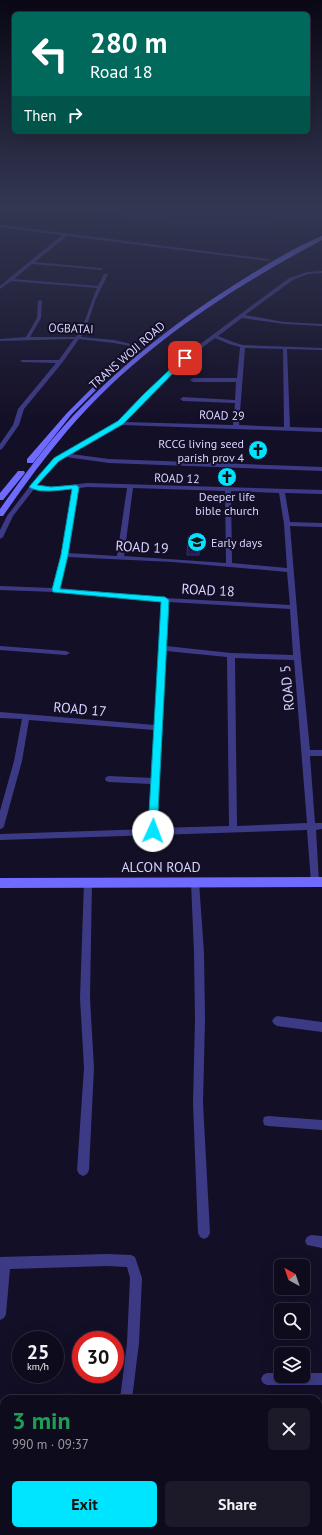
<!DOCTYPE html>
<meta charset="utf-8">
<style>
body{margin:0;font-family:"PT Sans",sans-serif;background:#1c1929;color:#f1f3f6;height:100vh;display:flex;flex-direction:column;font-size:15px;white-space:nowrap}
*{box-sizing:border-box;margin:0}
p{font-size:13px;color:#9b9ba3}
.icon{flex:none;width:22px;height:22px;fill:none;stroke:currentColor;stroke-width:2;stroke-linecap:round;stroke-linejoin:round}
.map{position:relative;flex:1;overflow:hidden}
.drawer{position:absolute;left:0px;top:1395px;width:322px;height:140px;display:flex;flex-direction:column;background:#0e0b1c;border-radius:12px 12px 0 0;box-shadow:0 4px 16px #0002,0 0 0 1px #2e2b3b}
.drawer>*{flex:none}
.hud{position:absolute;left:12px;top:12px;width:298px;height:122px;border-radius:6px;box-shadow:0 4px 16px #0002,0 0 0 1px #2e2b3b;background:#00695c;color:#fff;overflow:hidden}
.needle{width:26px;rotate:320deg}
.tools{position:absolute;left:274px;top:1259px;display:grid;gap:8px}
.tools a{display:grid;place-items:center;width:36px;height:36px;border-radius:6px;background:#0e0b1c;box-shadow:0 4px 16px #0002,0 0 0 1px #2e2b3b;font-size:20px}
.speed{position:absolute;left:12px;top:1331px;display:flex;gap:8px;font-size:20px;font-weight:700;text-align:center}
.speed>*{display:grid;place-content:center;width:52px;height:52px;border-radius:50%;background:#0e0b1c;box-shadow:0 4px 16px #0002,0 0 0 1px #2e2b3b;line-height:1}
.speed small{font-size:10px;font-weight:400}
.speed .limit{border:6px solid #d22;background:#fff;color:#111}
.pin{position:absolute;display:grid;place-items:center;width:34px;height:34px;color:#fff;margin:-17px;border-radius:8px;box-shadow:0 2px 6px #0006}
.me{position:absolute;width:44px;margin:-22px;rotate:2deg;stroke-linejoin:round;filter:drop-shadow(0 0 3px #0008)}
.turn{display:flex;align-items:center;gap:14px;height:84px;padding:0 12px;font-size:18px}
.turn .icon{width:52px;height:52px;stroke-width:2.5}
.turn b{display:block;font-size:28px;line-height:34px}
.then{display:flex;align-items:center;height:38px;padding:0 12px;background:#0003;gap:8px;font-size:15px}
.round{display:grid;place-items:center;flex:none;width:42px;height:42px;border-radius:6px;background:#1c1929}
.head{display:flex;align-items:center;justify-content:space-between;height:68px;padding:0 12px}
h1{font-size:24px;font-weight:600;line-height:30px;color:#1e9e55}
.button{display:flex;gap:8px;margin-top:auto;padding:8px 12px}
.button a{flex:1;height:46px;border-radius:6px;background:#00e5ff;color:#111;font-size:16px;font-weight:600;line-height:46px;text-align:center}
.button a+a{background:#1c1929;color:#f1f3f6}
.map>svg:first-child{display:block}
.water{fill:#0a1f44}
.building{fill:#241b47;stroke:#3b2d73}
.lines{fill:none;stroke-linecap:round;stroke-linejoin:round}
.street{fill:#3d3a85;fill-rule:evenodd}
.secondary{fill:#6f6bff;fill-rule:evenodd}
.route{fill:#00e5ff;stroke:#0095a6}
.labels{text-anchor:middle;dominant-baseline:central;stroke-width:4;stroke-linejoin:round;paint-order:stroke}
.far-street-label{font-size:12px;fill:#d9d4ff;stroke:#130f26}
.far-poi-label{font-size:12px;fill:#d9d4ff;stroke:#130f26;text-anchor:end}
.street-label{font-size:14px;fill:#d9d4ff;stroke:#130f26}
</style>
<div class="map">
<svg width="322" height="1535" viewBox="0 0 322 1535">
<rect width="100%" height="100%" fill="#130f26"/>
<polygon class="water" points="69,206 322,206 322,224 289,222 230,229 187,227"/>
<polygon class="building" points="188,537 201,537 201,544 199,544 199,555 187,555"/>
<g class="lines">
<g class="street">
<path d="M 0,225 L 268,259 L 270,260 L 268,261 L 67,236 L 35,262 L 100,268 L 102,268 L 102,270 L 32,264 L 14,279 L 98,286 L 104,274 L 108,274 L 95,301 L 85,331 L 81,337 L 114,340 L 143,347 L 141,348 L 114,343 L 79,339 L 62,363 L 24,409 L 19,425 L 2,449 L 0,450 L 0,444 L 13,425 L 18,409 L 56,363 L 22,362 L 20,361 L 22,360 L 59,360 L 74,339 L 0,341 L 0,339 L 26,337 L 37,318 L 38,301 L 40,300 L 42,301 L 41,318 L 30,337 L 76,337 C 86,324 90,303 97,288 L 11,281 L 0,289 L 0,286 L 62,235 L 0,227 Z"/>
<path d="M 322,271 L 322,273 L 308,274 L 293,280 L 245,315 L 284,322 L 322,324 L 322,326 L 284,324 L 242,318 L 218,336 L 233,342 L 243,345 L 322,348 L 322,350 L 287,349 L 290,427 L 322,428 L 322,432 L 122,425 L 71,454 L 109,459 L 322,467 L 322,471 L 109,463 L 66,457 L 58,461 L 44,475 L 36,486 L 51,487 L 87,483 L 322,490 L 322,494 L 285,493 L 290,522 L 322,523 L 322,527 L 290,526 L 301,658 L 310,750 L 322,750 L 322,756 L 310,756 L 315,823 L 322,823 L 322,829 L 316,830 L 319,882 L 318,885 L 315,886 L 312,885 L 311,882 L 307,830 L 0,840 L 0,834 L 149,829 L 151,784 L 109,782 L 106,781 L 105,779 L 106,777 L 109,776 L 152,778 L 154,730 L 29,720 L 22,761 L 4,826 L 3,828 L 0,829 L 0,811 L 14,761 L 22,719 L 0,718 L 0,712 L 155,725 L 162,602 L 55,592 L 0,590 L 0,586 L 52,588 L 61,555 L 73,488 L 51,491 L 34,489 L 13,516 L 3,537 L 0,539 L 0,530 L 7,516 L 40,473 L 54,459 L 119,422 L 144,395 L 183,357 L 289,278 L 307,272 ZM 215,338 L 229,344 L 240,347 L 237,378 L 193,378 L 190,380 L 193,382 L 236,382 L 235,400 L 183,397 L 180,399 L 183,401 L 235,403 L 233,425 L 125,422 L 148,397 L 187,359 ZM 245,348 L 283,349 L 284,427 L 239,425 ZM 87,487 L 127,488 L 117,556 L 68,553 L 79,488 ZM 133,488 L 225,491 L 226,563 L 124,556 ZM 231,491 L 279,493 L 284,524 L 287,568 L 232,563 ZM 67,557 L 173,562 L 287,572 L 290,605 L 165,598 L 59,588 ZM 168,602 L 290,609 L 293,655 L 231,653 L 166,646 ZM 166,651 L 227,657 L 229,826 L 157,828 ZM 235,658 L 294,660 L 307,823 L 237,826 Z"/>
<polygon points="0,646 66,651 70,653 66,655 0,650"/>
<polygon points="88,878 91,879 92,882 90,998 94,1068 89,1170 87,1174 83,1176 79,1174 77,1170 84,1068 80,998 84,882 85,879"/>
<polygon points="195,878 198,879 199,882 204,953 205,1019 203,1103 210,1233 208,1237 204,1239 200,1237 198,1233 193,1103 195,1019 194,953 191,882 192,879"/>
<polygon points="277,1016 322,1022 322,1032 277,1026 274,1024 272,1021 274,1018"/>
<polygon points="268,1116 322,1120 322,1130 268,1126 264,1125 263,1121 264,1117"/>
<polygon points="311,1235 322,1236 322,1248 307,1245 305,1241 307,1237"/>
<polygon points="107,1254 131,1255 135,1257 142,1278 139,1343 132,1399 120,1399 127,1343 130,1278 127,1267 107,1266 10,1269 6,1314 4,1318 0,1320 0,1257"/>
<polygon points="267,1373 281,1373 281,1376 303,1376 303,1373 322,1373 322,1385 267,1385 263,1383 261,1379 263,1375"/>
<polygon points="0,1442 4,1443 4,1457 0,1456"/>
<rect x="104" y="1531" width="14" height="4"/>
</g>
<g class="secondary">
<path d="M 322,236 L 322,240 C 228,290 137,349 67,431 C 44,458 23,487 3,516 L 0,516 L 0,509 C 20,481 40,453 63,427 C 117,367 181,317 250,275 C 271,262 299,245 322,236 Z"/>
<polygon points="93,387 98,388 71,415 33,463 27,463 27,459 67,413"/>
<polygon points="18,471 24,471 25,473 3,500 0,500 0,493"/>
<polygon points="322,877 322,887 0,888 0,878"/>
</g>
</g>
<linearGradient id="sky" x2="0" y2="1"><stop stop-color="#0a0815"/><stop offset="0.49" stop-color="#333752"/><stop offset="1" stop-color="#333752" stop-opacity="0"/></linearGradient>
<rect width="322" height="421" fill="url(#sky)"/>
<path class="route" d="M 183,357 L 188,358 L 123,424 L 59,461 L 37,485 L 51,487 L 76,485 L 79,487 L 68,555 L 60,589 L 165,597 L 169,600 L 157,831 L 156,834 L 149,834 L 148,831 L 161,602 L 53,592 L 52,590 L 61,555 L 72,489 C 59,490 40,494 29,487 L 54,458 L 118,421 L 144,394 Z"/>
<defs>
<g id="church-disc" transform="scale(1)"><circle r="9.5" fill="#00e5ff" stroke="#130f26"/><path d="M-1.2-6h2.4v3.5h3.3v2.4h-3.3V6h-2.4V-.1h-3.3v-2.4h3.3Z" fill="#111"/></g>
<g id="school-disc" transform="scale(1)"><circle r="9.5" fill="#00e5ff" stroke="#130f26"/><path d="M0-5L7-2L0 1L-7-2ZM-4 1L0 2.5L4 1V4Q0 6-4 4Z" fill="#111"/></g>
</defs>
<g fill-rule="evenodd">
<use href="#church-disc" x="258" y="450"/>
<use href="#church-disc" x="227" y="477"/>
<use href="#school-disc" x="197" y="542"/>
</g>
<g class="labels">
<g class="far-street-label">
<text transform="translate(71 328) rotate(2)">OGBATAI</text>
<text transform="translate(127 355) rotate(-41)">TRANS WOJI ROAD</text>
<text transform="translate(222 415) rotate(2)">ROAD 29</text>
<text transform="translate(177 478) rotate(2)">ROAD 12</text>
</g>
<g class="far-poi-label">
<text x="244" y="443">RCCG living seed<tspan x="244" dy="14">parish prov 4</tspan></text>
<text x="227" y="496" text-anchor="middle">Deeper life<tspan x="227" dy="14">bible church</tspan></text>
<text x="211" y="542" text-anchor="start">Early days</text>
</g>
<g class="street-label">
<text transform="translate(142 547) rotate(3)">ROAD 19</text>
<text transform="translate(208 590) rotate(3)">ROAD 18</text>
<text transform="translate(287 688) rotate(-96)">ROAD 5</text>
<text transform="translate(80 709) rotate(5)">ROAD 17</text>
<text x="161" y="867">ALCON ROAD</text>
</g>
</g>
</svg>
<div class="tools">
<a><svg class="needle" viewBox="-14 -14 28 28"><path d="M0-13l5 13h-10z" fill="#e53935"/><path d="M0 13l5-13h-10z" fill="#9b9ba3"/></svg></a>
<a><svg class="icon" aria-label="search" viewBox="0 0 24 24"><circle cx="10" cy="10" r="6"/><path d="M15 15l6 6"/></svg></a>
<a><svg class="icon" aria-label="layers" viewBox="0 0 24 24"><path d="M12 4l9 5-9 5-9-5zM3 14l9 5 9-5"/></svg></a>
</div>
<div class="speed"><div>25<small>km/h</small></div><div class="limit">30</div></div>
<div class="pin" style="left:185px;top:358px;background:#d93025"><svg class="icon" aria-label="arrive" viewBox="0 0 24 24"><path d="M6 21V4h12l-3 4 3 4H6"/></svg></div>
<svg class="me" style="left:153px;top:831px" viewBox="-20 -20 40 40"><circle r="19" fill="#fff"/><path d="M0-13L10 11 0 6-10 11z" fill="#00e5ff"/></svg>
<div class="hud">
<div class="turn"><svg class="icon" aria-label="left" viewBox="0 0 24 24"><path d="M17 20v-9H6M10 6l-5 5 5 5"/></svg><div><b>280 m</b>Road 18</div></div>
<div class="then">Then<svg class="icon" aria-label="right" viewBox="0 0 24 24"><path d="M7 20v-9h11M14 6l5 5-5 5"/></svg></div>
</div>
<section class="drawer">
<div class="head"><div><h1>3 min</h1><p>990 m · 09:37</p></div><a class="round"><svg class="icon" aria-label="close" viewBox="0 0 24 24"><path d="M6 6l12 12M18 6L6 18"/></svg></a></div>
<div class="button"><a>Exit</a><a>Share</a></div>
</section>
</div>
